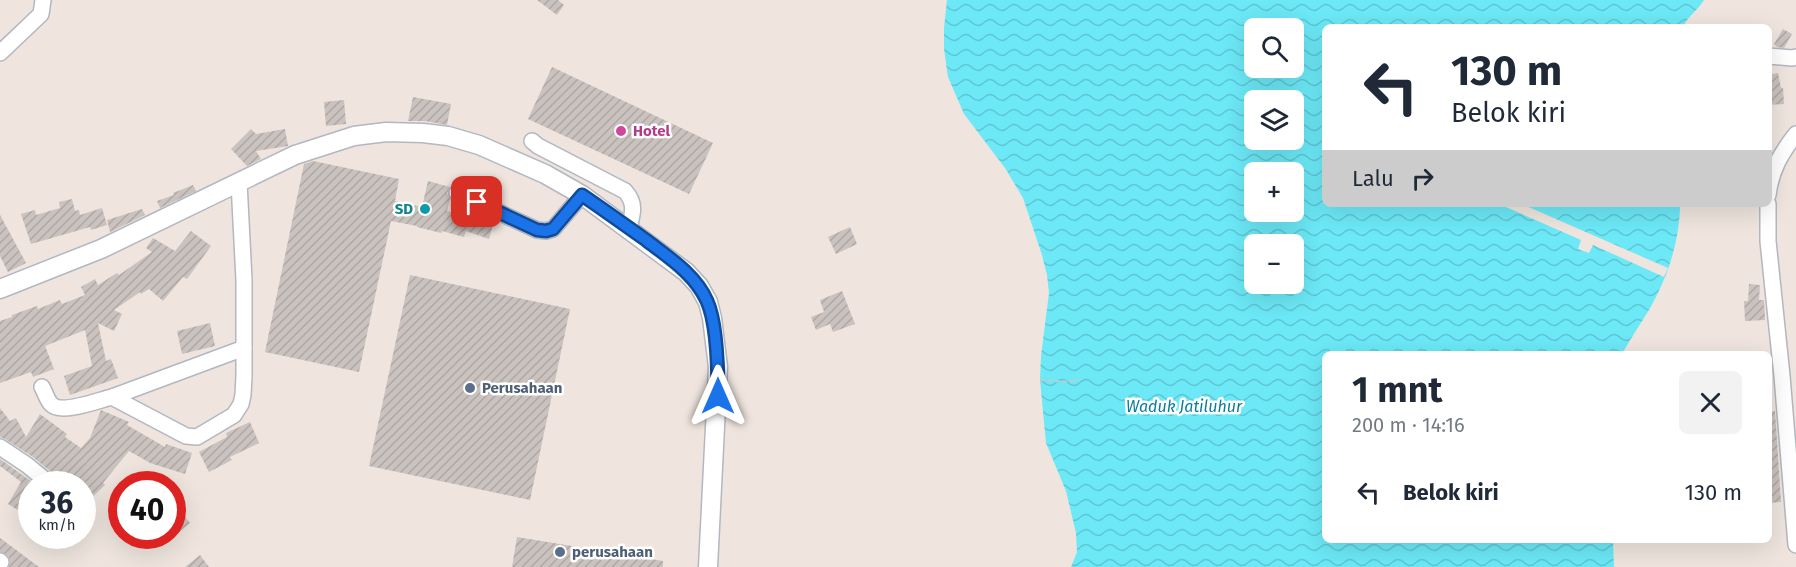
<!DOCTYPE html>
<html lang="id">
<meta charset="utf-8">
<style>
body{margin:0;font-family:"Fira Sans",sans-serif;background:#f2f2f3;color:#1f2937;height:100vh;display:flex;flex-direction:column;font-size:22px;white-space:nowrap}
*{box-sizing:border-box;margin:0}
p{font-size:20px;color:#747a83}
.icon{flex:none;width:33px;height:33px;fill:none;stroke:currentColor;stroke-width:2;stroke-linecap:round;stroke-linejoin:round}
.map{position:relative;flex:1;overflow:hidden}
.drawer{position:absolute;left:1322px;top:351px;width:450px;height:192px;display:flex;flex-direction:column;background:#fff;border-radius:9px;box-shadow:0 6px 24px #0002}
.drawer>*{flex:none}
.banner{position:absolute;left:1322px;top:24px;width:450px;height:183px;border-radius:9px;box-shadow:0 6px 24px #0002;background:#fff;color:#1f2937;overflow:hidden}
.buttons{position:absolute;left:1244px;top:18px;display:grid;gap:12px}
.buttons a{display:grid;place-items:center;width:60px;height:60px;border-radius:9px;background:#fff;box-shadow:0 6px 24px #0002;font-size:30px}
.speed{position:absolute;left:18px;top:471px;display:flex;gap:12px;font-size:30px;font-weight:700;text-align:center}
.speed>*{display:grid;place-content:center;width:78px;height:78px;border-radius:50%;background:#fff;box-shadow:0 6px 24px #0002;line-height:1}
.speed small{font-size:15px;font-weight:400}
.speed .limit{border:9px solid #d22;background:#fff;color:#111}
.pin{position:absolute;display:grid;place-items:center;width:51px;height:51px;color:#fff;margin:-26px;border-radius:12px;box-shadow:0 3px 9px #0006}
.me{position:absolute;width:66px;margin:-33px;rotate:0deg;stroke-linejoin:round;filter:drop-shadow(0 0 4px #0008)}
.turn{display:flex;align-items:center;gap:21px;height:126px;padding:0 30px;font-size:27px}
.turn .icon{width:78px;height:78px;stroke-width:2.5}
.turn b{display:block;font-size:42px;line-height:51px}
.then{display:flex;align-items:center;height:57px;padding:0 30px;background:#0003;gap:12px;font-size:22px}
.round{display:grid;place-items:center;flex:none;width:63px;height:63px;border-radius:9px;background:#f2f2f3}
.summary{display:flex;align-items:center;justify-content:space-between;height:102px;padding:0 30px}
h1{font-size:36px;font-weight:700;line-height:45px}
ul{padding:0;list-style:none}
li{display:flex;align-items:center;gap:18px;height:78px;padding:0 30px}
li div{flex:1}
li b{display:block;font-size:22px}
li em{font-style:normal}
.map>svg:first-child{display:block}
.water{fill:url(#water-waves);fill-rule:evenodd}
.pier{fill:#efe5de}
.building{fill:url(#building-hatch)}
.lines{fill:none;stroke-linecap:round;stroke-linejoin:round}
.minor-casing{stroke:#b2b7c1;stroke-width:18}
.tertiary-casing{stroke:#b2b7c1;stroke-width:21}
.path{stroke:#c8c8c8;stroke-width:2;stroke-dasharray:4.5 3;stroke-linecap:butt}
.minor{stroke:#fff;stroke-width:15}
.tertiary{stroke:#fff;stroke-width:18}
.route-casing{stroke:#114b97;stroke-width:15}
.route{stroke:#1a73e8;stroke-width:10}
.hotel-dot{fill:#d1479c;stroke:#fff;stroke-width:2}
.culture-dot{fill:#0f9aa8;stroke:#fff;stroke-width:2}
.service-dot{fill:#5c6f8a;stroke:#fff;stroke-width:2}
.labels{text-anchor:middle;dominant-baseline:central;stroke-width:5;stroke-linejoin:round;paint-order:stroke}
.hotel-label{font-size:15px;font-weight:bold;fill:#b23c85;stroke:#fff;text-anchor:start}
.culture-label{font-size:15px;font-weight:bold;fill:#0d838f;stroke:#fff;text-anchor:end}
.service-label{font-size:15px;font-weight:bold;fill:#4e5e75;stroke:#fff;text-anchor:start}
.water-label{font-size:16px;font-style:italic;fill:#067e99;stroke:#fff}
</style>
<div class="map">
<svg width="1796" height="567" viewBox="0 0 1796 567">
<defs>
<pattern id="water-waves" width="16" height="10" patternUnits="userSpaceOnUse" patternTransform="scale(1.5)"><rect width="16" height="10" fill="#6ce8f6"/><path d="M0 5q4-4 8 0t8 0" fill="none" stroke="#5ec7d3"/></pattern>
<pattern id="building-hatch" width="6" height="6" patternUnits="userSpaceOnUse" patternTransform="scale(1.5)"><rect width="6" height="6" fill="#cac2be"/><path d="M-1 1l2-2M0 6l6-6M5 7l2-2" fill="none" stroke="#aea7a3"/></pattern>
</defs>
<rect width="100%" height="100%" fill="#efe5de"/>
<path class="water" d="M 947,0 L 1704,0 C 1698,10 1688,16 1683,27 L 1324,27 L 1324,204 L 1680,204 C 1680,241 1667,279 1649,310 C 1640,325 1630,339 1622,354 L 1324,354 L 1324,540 L 1613,540 L 1614,567 L 1071,567 L 1077,552 L 1076,533 L 1066,491 L 1046,443 L 1040,380 L 1041,356 L 1049,293 L 1047,275 L 1042,255 L 1023,198 L 1005,168 L 964,114 L 948,77 L 944,49 L 944,28 ZM 1254,28 L 1293,28 L 1293,68 L 1254,68 ZM 1254,100 L 1293,100 L 1293,140 L 1254,140 ZM 1254,172 L 1293,172 L 1293,212 L 1254,212 ZM 1254,244 L 1293,244 L 1293,284 L 1254,284 Z"/>
<polygon class="pier" points="1499,204 1522,204 1668,268 1664,277 1593,245 1589,253 1578,249 1581,240"/>
<g class="building">
<polygon points="537,0 558,0 564,5 557,15"/>
<polygon points="1783,29 1792,34 1784,48 1777,47 1774,44"/>
<polygon points="552,67 713,143 689,194 528,119"/>
<polygon points="1778,73 1781,88 1783,88 1784,104 1768,105 1768,75"/>
<polygon points="413,97 451,104 447,125 425,121 408,121"/>
<polygon points="344,100 346,124 326,126 324,102"/>
<polygon points="251,129 256,134 285,129 288,146 256,151 261,159 247,166 231,149"/>
<polygon points="313,161 399,179 395,201 422,207 428,181 450,187 447,193 450,199 447,211 467,216 468,209 494,221 489,239 466,231 464,237 442,231 441,233 417,227 417,226 391,221 359,372 265,352 304,164"/>
<polygon points="193,185 196,191 160,208 157,201 174,195 173,193"/>
<polygon points="72,199 75,211 79,210 80,215 102,208 107,225 91,230 90,227 31,244 21,214 35,210 36,215 60,208 59,202"/>
<polygon points="142,209 145,215 110,232 107,220"/>
<polygon points="0,215 26,263 8,272 0,256"/>
<polygon points="850,227 857,244 836,254 828,237"/>
<polygon points="191,231 211,246 187,279 183,277 163,301 149,289 141,294 140,292 114,310 122,314 114,331 98,323 106,361 111,359 118,378 70,395 64,376 92,366 85,330 45,346 54,369 33,377 31,372 0,383 0,321 12,317 12,315 37,306 38,309 60,300 62,304 85,295 81,287 95,279 98,285 117,273 119,275 152,252 146,248 153,238 175,251"/>
<polygon points="410,275 570,309 530,500 369,466"/>
<polygon points="1749,284 1760,285 1759,300 1764,300 1765,320 1745,321 1744,301 1748,301"/>
<polygon points="842,291 855,324 833,332 830,324 816,330 811,317 824,312 820,300"/>
<polygon points="210,323 215,346 182,354 177,331"/>
<polygon points="0,408 10,421 16,418 26,437 40,414 67,434 65,437 81,448 90,438 101,410 129,422 127,425 165,447 166,444 192,453 185,474 150,463 129,451 103,483 105,485 82,507 82,484 60,484 56,476 33,457 5,439 0,437"/>
<polygon points="1775,411 1781,502 1768,503 1768,412"/>
<polygon points="250,422 259,443 230,457 232,460 209,472 199,452 227,437 226,433"/>
<polygon points="0,459 35,484 32,484 32,506 26,503 21,512 8,504 21,482 0,466"/>
<polygon points="182,513 190,523 172,538 172,521"/>
<polygon points="517,537 663,561 663,567 512,567"/>
<polygon points="0,538 15,549 39,567 9,567 10,560 8,556 0,552"/>
<polygon points="200,555 209,567 185,567"/>
</g>
<g class="lines">
<g class="minor-casing">
<g id="minor">
<polyline points="0,53 41,14 43,0"/>
<polyline points="1768,56 1792,58 1796,57"/>
<path d="M 532,141 L 538,146 L 625,191 C 636,203 633,213 629,228"/>
<polyline points="457,193 537,230 546,231 553,229 582,195"/>
<path d="M 1768,195 C 1771,170 1781,153 1796,134"/>
<polyline points="1768,204 1768,241 1782,376 1796,545"/>
<path d="M 42,387 C 45,392 47,400 51,404 C 61,415 99,400 112,397 L 186,436 L 197,437 L 234,415 L 241,404 L 243,395 L 244,376 L 244,280 L 239,182"/>
<polyline points="112,397 244,348"/>
<polyline points="0,447 27,465 50,484"/>
<polyline points="0,561 1,562"/>
</g>
</g>
<g class="tertiary-casing">
<polyline id="tertiary" points="0,289 101,249 295,155 354,136 386,132 423,133 448,136 479,145 545,174 582,195 686,272 699,286 708,302 712,318 718,367 708,567"/>
</g>
<polyline class="path" points="1040,380 1070,382 1080,379"/>
<use href="#minor" class="minor"/>
<use href="#tertiary" class="tertiary"/>
</g>
<g class="lines">
<g class="route-casing">
<path id="route" d="M 477,202 L 537,230 L 546,231 L 553,229 L 582,195 C 604,210 625,225 646,240 C 668,257 695,274 707,301 C 717,323 718,371 718,396"/>
</g>
<use href="#route" class="route"/>
</g>
<circle class="hotel-dot" cx="621" cy="131" r="6"/>
<circle class="culture-dot" cx="425" cy="209" r="6"/>
<g class="service-dot">
<circle cx="470" cy="388" r="6"/>
<circle cx="560" cy="552" r="6"/>
</g>
<g class="labels">
<g class="hotel-label">
<text x="633" y="131">Hotel</text>
</g>
<g class="culture-label">
<text x="413" y="209">SD</text>
</g>
<g class="service-label">
<text x="482" y="388">Perusahaan</text>
<text x="572" y="552">perusahaan</text>
</g>
<g class="water-label">
<text x="1184" y="406">Waduk Jatiluhur</text>
</g>
</g>
</svg>
<div class="buttons">
<a><svg class="icon" aria-label="search" viewBox="0 0 24 24"><circle cx="10" cy="10" r="6"/><path d="M15 15l6 6"/></svg></a>
<a><svg class="icon" aria-label="layers" viewBox="0 0 24 24"><path d="M12 4l9 5-9 5-9-5zM3 14l9 5 9-5"/></svg></a>
<a>+</a>
<a>−</a>
</div>
<div class="speed"><div>36<small>km/h</small></div><div class="limit">40</div></div>
<div class="pin" style="left:477px;top:202px;background:#d93025"><svg class="icon" aria-label="arrive" viewBox="0 0 24 24"><path d="M6 21V4h12l-3 4 3 4H6"/></svg></div>
<svg class="me" style="left:718px;top:396px" viewBox="-20 -20 40 40"><path d="M0-17L14 15 0 8-14 15z" fill="#1a73e8" stroke="#fff" stroke-width="4"/></svg>
<div class="banner">
<div class="turn"><svg class="icon" aria-label="left" viewBox="0 0 24 24"><path d="M17 20v-9H6M10 6l-5 5 5 5"/></svg><div><b>130 m</b>Belok kiri</div></div>
<div class="then">Lalu<svg class="icon" aria-label="right" viewBox="0 0 24 24"><path d="M7 20v-9h11M14 6l5 5-5 5"/></svg></div>
</div>
<section class="drawer">
<div class="summary"><div><h1>1 mnt</h1><p>200 m · 14:16</p></div><a class="round"><svg class="icon" aria-label="close" viewBox="0 0 24 24"><path d="M6 6l12 12M18 6L6 18"/></svg></a></div>
<ul>
<li><svg class="icon" aria-label="left" viewBox="0 0 24 24"><path d="M17 20v-9H6M10 6l-5 5 5 5"/></svg><div><b>Belok kiri</b></div><em>130 m</em></li>
</ul>
</section>
</div>
